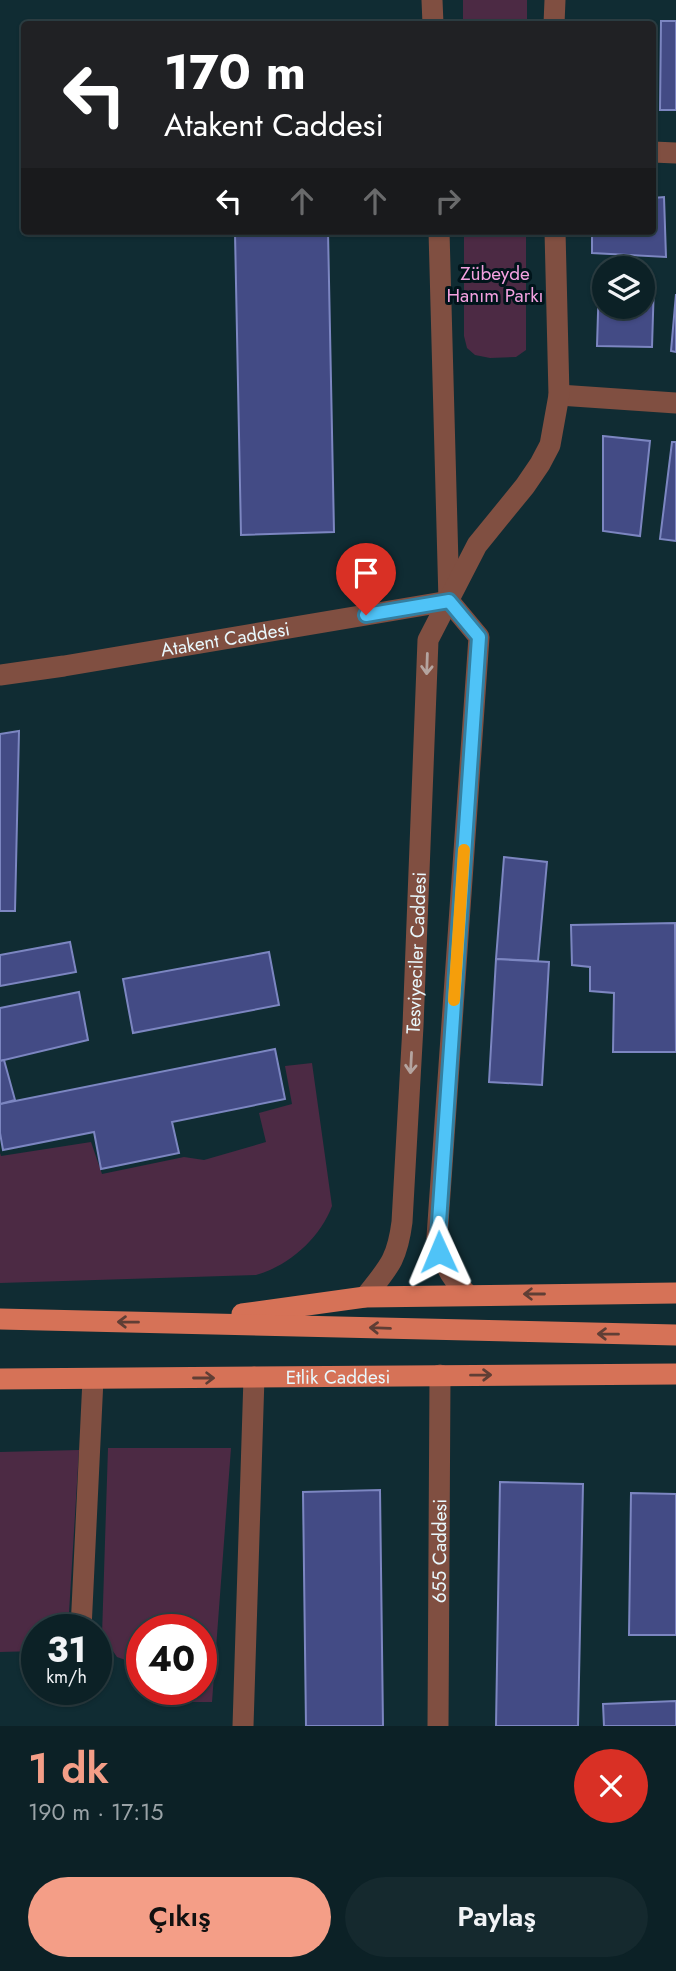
<!DOCTYPE html>
<html lang="tr">
<meta charset="utf-8">
<style>
body{margin:0;font-family:Jost,sans-serif;background:#15292e;color:#f1f3f6;height:100vh;display:flex;flex-direction:column;font-size:26px;white-space:nowrap}
*{box-sizing:border-box;margin:0}
p{font-size:23px;color:#9aa3a7}
.icon{flex:none;width:38px;height:38px;fill:none;stroke:currentColor;stroke-width:2;stroke-linecap:round;stroke-linejoin:round}
.map{position:relative;height:1726px;overflow:hidden}
.panel{display:flex;flex-direction:column;background:#0c2126;flex:1}
.panel>*{flex:none}
.top-card{position:absolute;left:21px;top:21px;width:635px;height:214px;border-radius:7px;box-shadow:0 2px 5px #0004,0 0 0 2px #2c3e43;background:#202124;color:#fff;overflow:hidden}
.tools{position:absolute;left:592px;top:256px;display:grid;gap:14px}
.tools a{display:grid;place-items:center;width:63px;height:63px;border-radius:50%;background:#0c2126;box-shadow:0 2px 5px #0004,0 0 0 2px #2c3e43;font-size:35px}
.speed{position:absolute;left:21px;top:1614px;display:flex;gap:14px;font-size:35px;font-weight:700;text-align:center}
.speed>*{display:grid;place-content:center;width:91px;height:91px;border-radius:50%;background:#0c2126;box-shadow:0 2px 5px #0004,0 0 0 2px #2c3e43;line-height:1}
.speed small{font-size:18px;font-weight:400}
.speed .limit{border:10px solid #d22;background:#fff;color:#111}
.pin{position:absolute;display:grid;place-items:center;width:60px;height:60px;color:#fff;margin:-72px -30px;border-radius:50% 50% 50% 0;rotate:-45deg;box-shadow:0 0 7px #0007}
.pin .icon{rotate:45deg}
.me{position:absolute;width:77px;margin:-38px;rotate:359deg;stroke-linejoin:round;filter:drop-shadow(0 0 5px #0008)}
.turn{display:flex;align-items:center;gap:24px;height:147px;padding:0 28px;font-size:32px}
.turn .icon{width:91px;height:91px;stroke-width:2.5}
.turn b{display:block;font-size:49px;line-height:60px}
.lanes{display:flex;align-items:center;height:66px;padding:0 28px;background:#0003;justify-content:center;gap:35px;direction:ltr}
.lanes .off{opacity:.35}
.round{display:grid;place-items:center;flex:none;width:74px;height:74px;border-radius:37px;background:#15292e}
.overview{display:flex;align-items:center;justify-content:space-between;height:119px;padding:0 28px}
h1{font-size:42px;font-weight:600;line-height:52px;color:#f49e87}
.button{display:flex;gap:14px;margin-top:auto;padding:14px 28px}
.button a{flex:1;height:80px;border-radius:42px;background:#f49e87;color:#111;font-size:28px;font-weight:600;line-height:80px;text-align:center}
.button a+a{background:#15292e;color:#f1f3f6}
.map>svg:first-child{display:block}
.green{fill:#4c2a44}
.building{fill:#434b85;stroke:#7c86c1;stroke-width:2}
.lines{fill:none;stroke-linecap:round;stroke-linejoin:round}
.minor{stroke:#804f41;stroke-width:21}
.major{stroke:#d67257;stroke-width:21}
.oneway{stroke:#b4a49f}
.oneway2{stroke:#603e35}
.route-casing{stroke:#337fa1;stroke-width:18}
.route{stroke:#4fc3f7;stroke-width:12}
.slow{stroke:#f59e0b;stroke-width:12}
.labels{text-anchor:middle;dominant-baseline:central;stroke-width:6;stroke-linejoin:round;paint-order:stroke}
.park-label{font-size:19px;fill:#f3a1e0;stroke:#00141a}
.street-label{font-size:19px;fill:#e8f8fd;stroke:#00141a}
</style>
<div class="map">
<svg width="676" height="1726" viewBox="0 0 676 1726">
<rect width="100%" height="100%" fill="#102c33"/>
<g class="green">
<rect x="463" y="0" width="64" height="24"/>
<polygon points="464,231 526,231 526,350 516,357 490,358 475,355 467,348 464,336"/>
<path d="M 312,1063 L 332,1206 C 320,1238 289,1266 256,1275 L 0,1283 L 0,1153 L 1,1156 L 91,1142 L 102,1174 L 184,1157 L 204,1160 L 266,1142 L 259,1113 L 292,1104 L 285,1066 Z"/>
<polygon points="108,1448 231,1448 212,1702 191,1702 191,1689 201,1689 201,1629 142,1629 142,1666 117,1657 102,1635"/>
<polygon points="79,1450 68,1629 37,1629 37,1651 0,1652 0,1452"/>
</g>
<g class="building">
<polygon points="661,21 676,21 676,110 660,110"/>
<rect x="590" y="23" width="53" height="1"/>
<polygon points="664,197 666,257 592,253 592,231 653,231 653,198"/>
<polygon points="328,231 334,532 241,535 235,233"/>
<polygon points="599,281 604,282 604,306 642,306 642,282 654,282 652,347 597,346"/>
<polygon points="676,294 676,352 671,351"/>
<polygon points="603,436 650,441 640,536 603,531"/>
<polygon points="672,442 676,442 676,541 660,539"/>
<polygon points="19,731 15,911 0,911 0,734"/>
<polygon points="504,857 547,862 538,961 496,959"/>
<polygon points="675,923 676,1052 613,1052 614,993 590,991 590,967 572,965 571,925"/>
<polygon points="70,942 76,972 0,986 0,955"/>
<polygon points="269,952 279,1005 133,1033 123,979"/>
<polygon points="496,959 549,962 542,1085 489,1082"/>
<polygon points="79,992 88,1040 0,1061 0,1008"/>
<polygon points="275,1049 285,1099 172,1122 179,1153 101,1169 94,1132 3,1150 0,1133 0,1104"/>
<polygon points="4,1060 15,1100 0,1104 0,1061"/>
<polygon points="500,1482 583,1484 578,1726 496,1726"/>
<polygon points="380,1490 383,1726 306,1726 303,1492"/>
<polygon points="631,1493 676,1494 676,1635 629,1635"/>
<polygon points="676,1701 676,1726 604,1726 603,1704"/>
</g>
<g class="lines">
<g class="minor">
<polyline points="432,0 433,24"/>
<polyline points="554,24 555,0"/>
<polyline points="653,152 676,153"/>
<path d="M 439,231 L 449,601 L 479,637 L 437,1237 C 441,1260 450,1278 467,1294"/>
<polyline points="559,395 676,403"/>
<path id="s1" d="M 0,675 L 64,666 L 449,601"/>
<path id="s2" d="M 365,1297 C 388,1268 397,1261 402,1222 L 413,1026 L 428,640 L 477,545 L 525,486 L 540,464 L 550,445 L 559,395 L 555,231"/>
<polyline points="81,1629 93,1379"/>
<polyline points="243,1726 254,1377"/>
<path id="s3" d="M 438,1726 L 440,1375"/>
</g>
<g class="major">
<polyline points="242,1314 365,1297 676,1293"/>
<polyline points="0,1319 676,1335"/>
<path id="s4" d="M 0,1379 L 676,1374"/>
</g>
</g>
<defs><path id="oneway-shaft" d="M-6 0H5M1.5-3L5.5 0L1.5 3" fill="none" stroke-width="1.6" stroke-linecap="round" stroke-linejoin="round" transform="scale(1.75)"/></defs>
<g class="oneway">
<use href="#oneway-shaft" transform="translate(427 664) rotate(92)"/>
<use href="#oneway-shaft" transform="translate(411 1063) rotate(93)"/>
</g>
<g class="oneway2">
<use href="#oneway-shaft" transform="translate(534 1294) rotate(180)"/>
<use href="#oneway-shaft" transform="translate(128 1322) rotate(-179)"/>
<use href="#oneway-shaft" transform="translate(380 1328) rotate(-178)"/>
<use href="#oneway-shaft" transform="translate(608 1334) rotate(-179)"/>
<use href="#oneway-shaft" transform="translate(481 1375) rotate(-1)"/>
<use href="#oneway-shaft" transform="translate(204 1378)"/>
</g>
<g class="lines">
<g class="route-casing">
<polyline id="route" points="366,615 449,601 479,637 438,1237 439,1252"/>
</g>
<use href="#route" class="route"/>
<polyline class="slow" points="454,1000 464,850"/>
</g>
<g class="labels">
<g class="park-label">
<text x="495" y="273">Zübeyde<tspan x="495" dy="22">Hanım Parkı</tspan></text>
</g>
<g class="street-label">
<text stroke="none"><textPath href="#s1" startOffset="228">Atakent Caddesi</textPath></text>
<text stroke="none"><textPath href="#s2" startOffset="355">Tesviyeciler Caddesi</textPath></text>
<text stroke="none"><textPath href="#s4" startOffset="338">Etlik Caddesi</textPath></text>
<text stroke="none"><textPath href="#s3" startOffset="175">655 Caddesi</textPath></text>
</g>
</g>
</svg>
<div class="tools">
<a><svg class="icon" aria-label="layers" viewBox="0 0 24 24"><path d="M12 4l9 5-9 5-9-5zM3 14l9 5 9-5"/></svg></a>
</div>
<div class="speed"><div>31<small>km/h</small></div><div class="limit">40</div></div>
<div class="pin" style="left:366px;top:615px;background:#d93025"><svg class="icon" aria-label="arrive" viewBox="0 0 24 24"><path d="M6 21V4h12l-3 4 3 4H6"/></svg></div>
<svg class="me" style="left:439px;top:1252px" viewBox="-20 -20 40 40"><path d="M0-17L14 15 0 8-14 15z" fill="#4fc3f7" stroke="#fff" stroke-width="4"/></svg>
<div class="top-card">
<div class="turn"><svg class="icon" aria-label="left" viewBox="0 0 24 24"><path d="M17 20v-9H6M10 6l-5 5 5 5"/></svg><div><b>170 m</b>Atakent Caddesi</div></div>
<div class="lanes"><svg class="icon" aria-label="left" viewBox="0 0 24 24"><path d="M17 20v-9H6M10 6l-5 5 5 5"/></svg><svg class="icon off" aria-label="ahead" viewBox="0 0 24 24"><path d="M12 20V5M6 11l6-6 6 6"/></svg><svg class="icon off" aria-label="ahead" viewBox="0 0 24 24"><path d="M12 20V5M6 11l6-6 6 6"/></svg><svg class="icon off" aria-label="right" viewBox="0 0 24 24"><path d="M7 20v-9h11M14 6l5 5-5 5"/></svg></div>
</div>
</div>
<section class="panel">
<div class="overview"><div><h1>1 dk</h1><p>190 m · 17:15</p></div><a class="round" style="background:#d93025;color:#fff"><svg class="icon" aria-label="close" viewBox="0 0 24 24"><path d="M6 6l12 12M18 6L6 18"/></svg></a></div>
<div class="button"><a>Çıkış</a><a>Paylaş</a></div>
</section>
